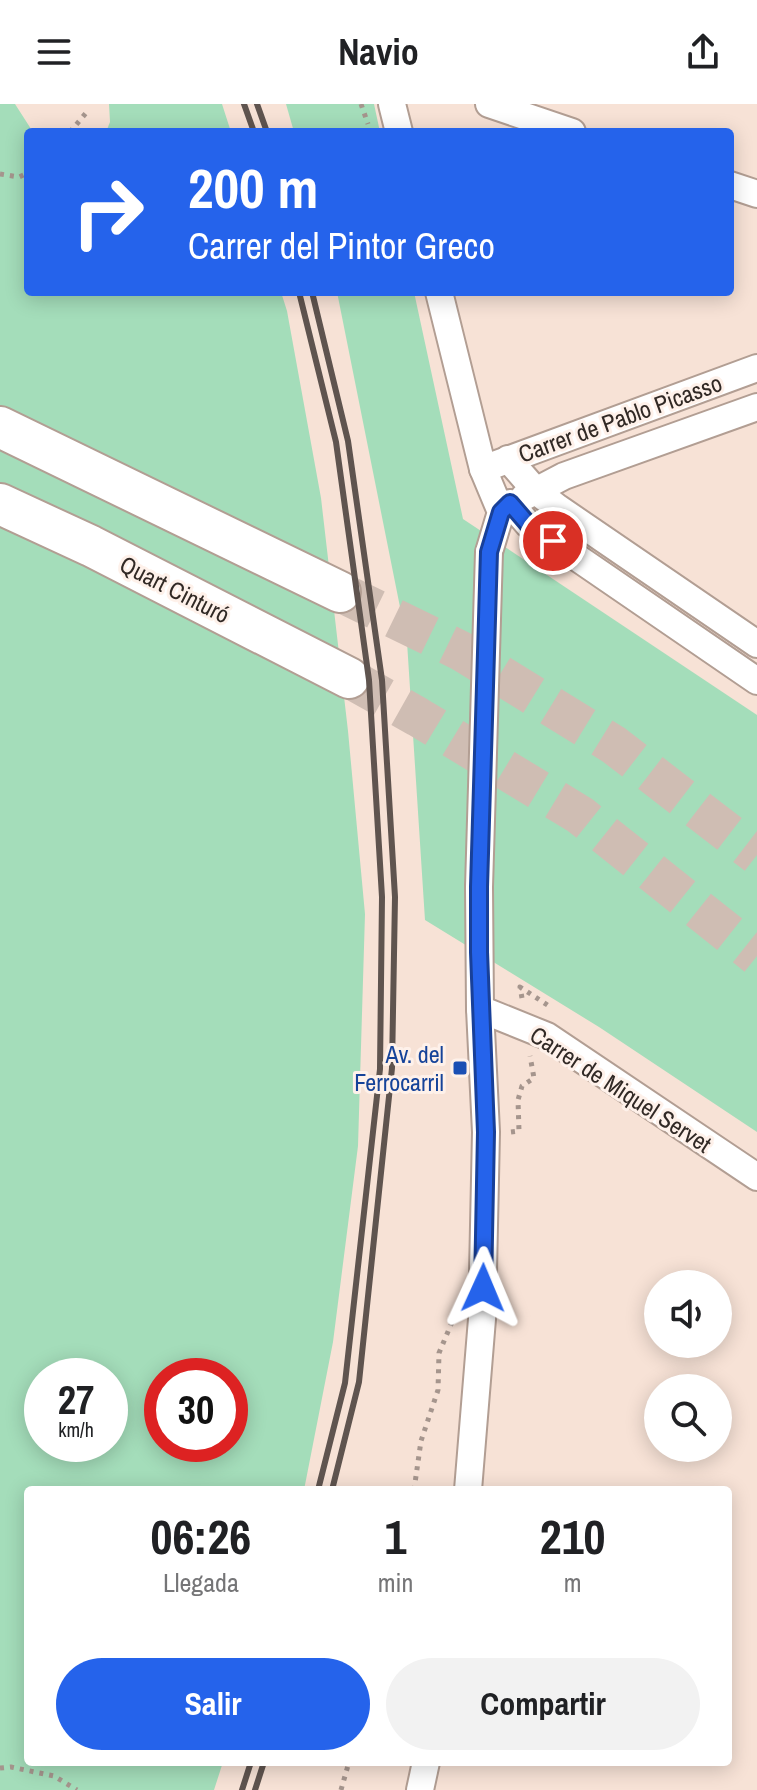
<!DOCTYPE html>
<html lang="es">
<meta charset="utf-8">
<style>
body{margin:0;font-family:"Archivo Narrow",sans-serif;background:#f2f2f2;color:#202124;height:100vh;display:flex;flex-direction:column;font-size:30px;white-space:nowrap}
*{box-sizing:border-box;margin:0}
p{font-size:26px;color:#757577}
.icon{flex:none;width:44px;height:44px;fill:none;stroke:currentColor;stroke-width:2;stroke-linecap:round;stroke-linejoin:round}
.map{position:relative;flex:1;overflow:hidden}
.details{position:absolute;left:24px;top:1382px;width:708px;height:280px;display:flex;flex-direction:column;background:#fff;border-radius:8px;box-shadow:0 4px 20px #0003}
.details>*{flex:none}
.top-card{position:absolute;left:24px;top:24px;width:710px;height:168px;border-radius:8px;box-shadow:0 4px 20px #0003;background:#2563eb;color:#fff;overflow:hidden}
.tools{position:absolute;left:644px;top:1166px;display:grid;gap:16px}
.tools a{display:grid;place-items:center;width:88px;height:88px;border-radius:50%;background:#fff;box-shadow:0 4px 20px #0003;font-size:40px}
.speed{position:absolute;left:24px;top:1254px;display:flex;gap:16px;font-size:40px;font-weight:700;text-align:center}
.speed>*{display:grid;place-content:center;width:104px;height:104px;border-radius:50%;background:#fff;box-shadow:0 4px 20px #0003;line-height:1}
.speed small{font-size:20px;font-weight:400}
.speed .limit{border:12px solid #d22;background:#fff;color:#111}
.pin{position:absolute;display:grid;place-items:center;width:68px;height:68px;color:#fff;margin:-34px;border:4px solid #fff;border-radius:50%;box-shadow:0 2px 8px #0007}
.me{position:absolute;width:88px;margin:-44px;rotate:1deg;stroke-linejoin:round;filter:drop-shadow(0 0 6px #0008)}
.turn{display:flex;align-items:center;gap:28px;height:168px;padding:0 32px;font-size:36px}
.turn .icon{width:104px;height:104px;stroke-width:2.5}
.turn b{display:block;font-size:56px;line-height:68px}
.eta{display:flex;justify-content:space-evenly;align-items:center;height:136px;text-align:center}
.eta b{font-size:48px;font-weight:800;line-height:56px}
.primary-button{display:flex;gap:16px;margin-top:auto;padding:16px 32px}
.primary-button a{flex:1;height:92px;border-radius:48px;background:#2563eb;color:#fff;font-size:32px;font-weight:800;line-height:92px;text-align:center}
.primary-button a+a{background:#f2f2f2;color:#202124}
header{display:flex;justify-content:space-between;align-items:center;height:104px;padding:0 32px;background:#fff;font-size:36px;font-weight:800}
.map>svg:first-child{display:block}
.green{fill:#a4ddba;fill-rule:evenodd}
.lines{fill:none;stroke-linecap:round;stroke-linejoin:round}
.highway-tunnel{stroke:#cfbdb3;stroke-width:40;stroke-dasharray:40 20;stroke-linecap:butt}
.minor-casing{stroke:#b29e93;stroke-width:30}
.highway-casing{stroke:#b29e93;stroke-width:44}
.path{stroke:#a5958d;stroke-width:5;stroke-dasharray:4 6;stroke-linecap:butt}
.minor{stroke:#fff;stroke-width:26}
.highway{stroke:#fff;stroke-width:40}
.rail{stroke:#5f544f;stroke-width:6}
.minor-bridge-casing{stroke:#b29e93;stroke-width:30;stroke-linecap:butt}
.minor-bridge{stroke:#fff;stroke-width:26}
.route-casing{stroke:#184099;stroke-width:20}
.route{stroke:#2563eb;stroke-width:14}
.transit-dot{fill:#1a4fb4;stroke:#fef1ea;stroke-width:3}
.labels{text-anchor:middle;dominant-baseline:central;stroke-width:6;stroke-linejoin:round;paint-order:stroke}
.street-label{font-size:24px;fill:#312925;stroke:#fef1ea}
.transit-label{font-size:24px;fill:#164399;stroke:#fef1ea;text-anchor:end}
</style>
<header><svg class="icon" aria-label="menu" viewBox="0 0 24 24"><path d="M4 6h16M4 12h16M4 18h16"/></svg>Navio<svg class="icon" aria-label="share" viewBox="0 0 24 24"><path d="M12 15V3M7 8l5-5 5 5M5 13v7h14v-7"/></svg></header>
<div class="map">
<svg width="757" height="1686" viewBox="0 0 757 1686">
<rect width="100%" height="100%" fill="#f7e2d6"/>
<g class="green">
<path d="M 0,0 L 15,0 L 33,28 L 28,28 L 28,188 L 281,188 L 287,207 L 321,394 L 348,627 L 365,810 L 358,1042 L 333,1238 L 304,1386 L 28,1386 L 28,1658 L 223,1658 L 214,1686 L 0,1686 ZM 42,1272 L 110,1272 L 110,1340 L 42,1340 ZM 162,1272 L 230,1272 L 230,1340 L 162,1340 Z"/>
<polygon points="109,0 222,0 231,28 106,28 110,18"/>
<polygon points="286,0 374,0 380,28 294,28"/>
<polygon points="337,188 414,188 463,415 757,611 757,1028 599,923 425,816 407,538"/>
</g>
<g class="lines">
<g class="highway-tunnel">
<polyline points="340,488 461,547 614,641 757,751"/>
<polyline points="349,574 418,613 580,711 757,852"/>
</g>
<g class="minor-casing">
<g id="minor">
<polyline points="392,0 399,28"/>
<polyline points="489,0 572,28"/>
<polyline points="730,81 757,90"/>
<polyline points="439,188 483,365 501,408 489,448"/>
<polyline points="508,355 536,387 558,404 757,540"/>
<polyline points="483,365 757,264"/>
<polyline points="524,393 564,372 757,303"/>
<polyline points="510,399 528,420 757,577"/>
<polyline points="480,905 547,932 757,1073"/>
<polyline points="468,1386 482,1215 486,1028 480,905 479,783"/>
<polyline points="420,1686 426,1658"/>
</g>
</g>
<g class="highway-casing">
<g id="highway">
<polyline points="0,323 340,488"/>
<polyline points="0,400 91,442 349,574"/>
</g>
</g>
<g class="path">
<polyline points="361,0 368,20"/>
<polyline points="70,28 86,9"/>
<polyline points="0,70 19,73 28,69"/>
<polyline points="522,894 520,883 552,904"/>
<polyline points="511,1028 519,1027 518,996 522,982 534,974 530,952"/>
<polyline points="414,1386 421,1337 438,1286 439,1249 455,1211"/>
<polyline points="0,1664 11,1663 54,1672 77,1686"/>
<polyline points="341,1686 349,1658"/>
</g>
<use href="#minor" class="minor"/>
<use href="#highway" class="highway"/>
<g class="rail">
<polyline points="244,0 254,28"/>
<polyline points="257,0 267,28"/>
<polyline points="299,188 336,338 369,576 382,793 380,965 345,1279 318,1386"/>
<polyline points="312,188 348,337 382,576 395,793 392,964 359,1278 332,1386"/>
<polyline points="242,1686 251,1658"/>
<polyline points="255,1686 264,1658"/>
</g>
<g class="minor-bridge-casing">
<polyline id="minor-bridge" points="479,783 489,448"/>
</g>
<use href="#minor-bridge" class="minor-bridge"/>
</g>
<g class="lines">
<g class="route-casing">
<polyline id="route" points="483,1184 486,1028 479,848 479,783 489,448 501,408 510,399 528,420 553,437"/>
</g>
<use href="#route" class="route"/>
</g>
<rect class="transit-dot" x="452" y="956" width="16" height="16" rx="4"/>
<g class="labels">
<g class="street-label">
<text transform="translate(620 314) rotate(-20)">Carrer de Pablo Picasso</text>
<text transform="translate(175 485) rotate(27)">Quart Cinturó</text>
<text transform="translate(621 985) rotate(33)">Carrer de Miquel Servet</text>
</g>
<g class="transit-label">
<text x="444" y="950">Av. del<tspan x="444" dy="28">Ferrocarril</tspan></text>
</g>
</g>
</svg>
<div class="tools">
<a><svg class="icon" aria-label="sound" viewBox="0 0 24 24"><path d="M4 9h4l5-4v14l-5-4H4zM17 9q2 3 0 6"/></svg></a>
<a><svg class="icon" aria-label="search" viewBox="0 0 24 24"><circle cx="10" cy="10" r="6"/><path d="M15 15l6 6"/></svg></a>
</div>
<div class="speed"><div>27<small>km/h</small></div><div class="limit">30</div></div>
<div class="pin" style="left:553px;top:437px;background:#d93025"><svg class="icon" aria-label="arrive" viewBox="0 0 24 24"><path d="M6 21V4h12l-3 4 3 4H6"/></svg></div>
<svg class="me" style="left:483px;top:1184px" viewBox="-20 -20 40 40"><path d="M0-17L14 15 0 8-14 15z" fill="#2563eb" stroke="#fff" stroke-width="4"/></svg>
<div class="top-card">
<div class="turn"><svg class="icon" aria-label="right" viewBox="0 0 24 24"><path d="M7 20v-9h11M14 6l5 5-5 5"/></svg><div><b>200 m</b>Carrer del Pintor Greco</div></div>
</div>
<section class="details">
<div class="eta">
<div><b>06:26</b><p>Llegada</p></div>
<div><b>1</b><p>min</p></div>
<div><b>210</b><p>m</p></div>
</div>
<div class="primary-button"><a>Salir</a><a>Compartir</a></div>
</section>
</div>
